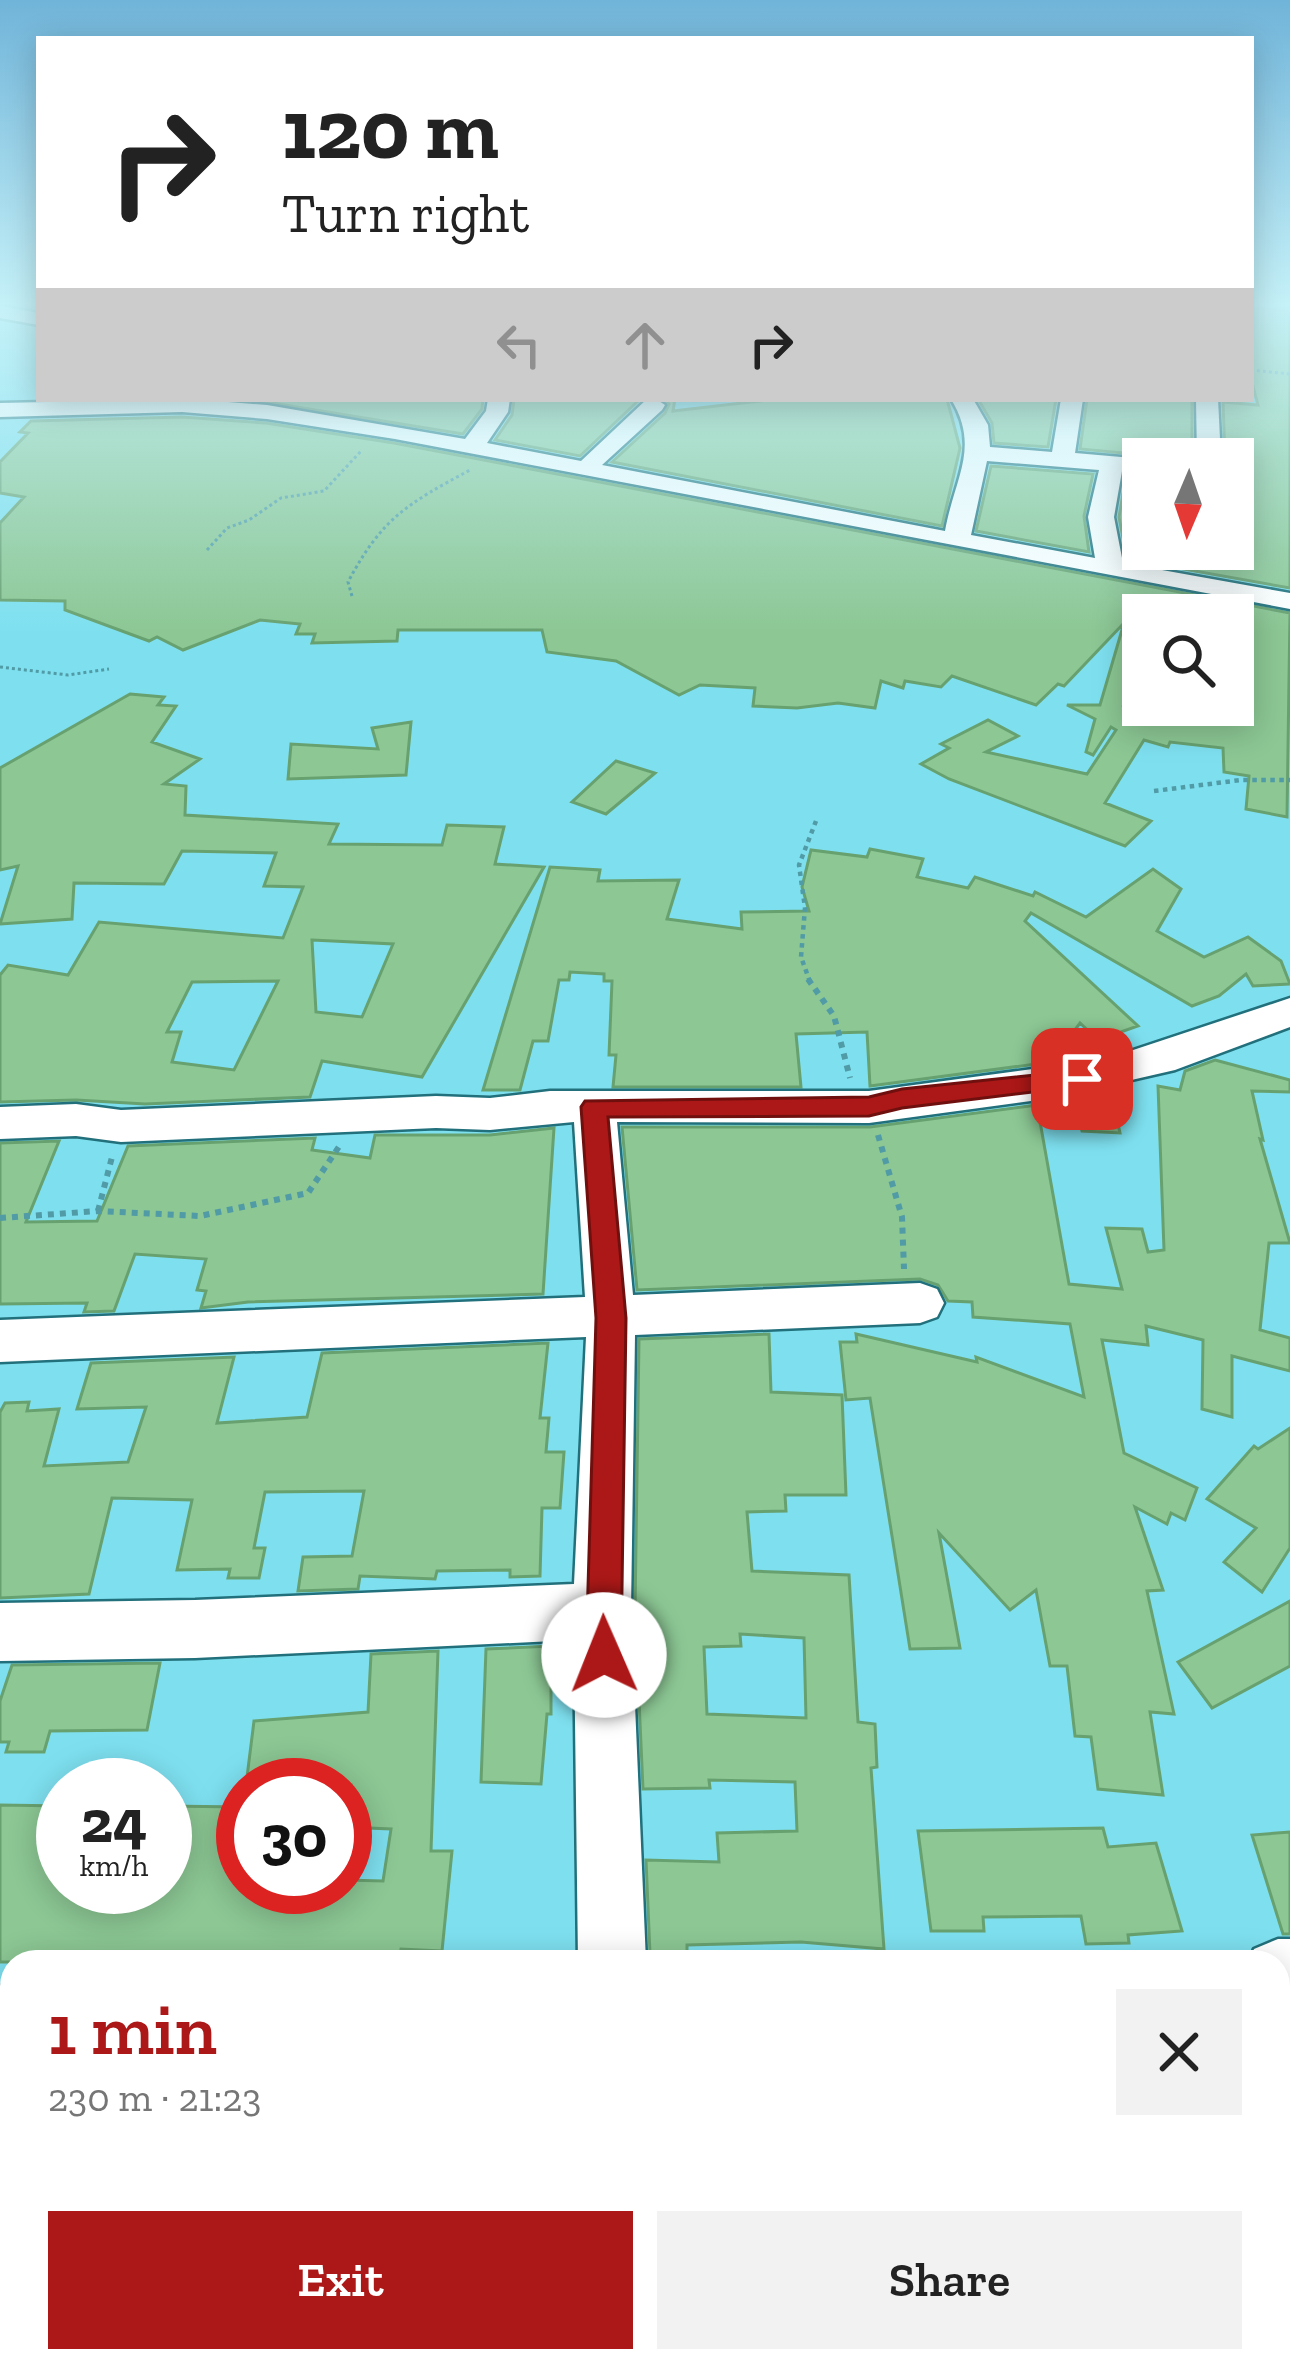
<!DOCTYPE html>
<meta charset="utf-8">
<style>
body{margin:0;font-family:"Zilla Slab",serif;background:#f2f2f2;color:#222;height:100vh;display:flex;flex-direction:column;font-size:45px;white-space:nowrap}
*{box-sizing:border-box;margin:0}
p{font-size:39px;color:#767676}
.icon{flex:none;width:66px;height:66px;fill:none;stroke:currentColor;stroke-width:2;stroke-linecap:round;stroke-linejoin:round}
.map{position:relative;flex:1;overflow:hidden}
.sheet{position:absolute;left:0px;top:1950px;width:1290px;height:423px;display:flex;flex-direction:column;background:#fff;border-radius:36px 36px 0 0;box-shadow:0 6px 30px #0003}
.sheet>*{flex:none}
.hud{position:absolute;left:36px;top:36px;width:1218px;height:366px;border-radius:0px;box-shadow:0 6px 30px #0003;background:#fff;color:#222;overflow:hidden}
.needle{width:78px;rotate:182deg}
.buttons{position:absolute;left:1122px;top:438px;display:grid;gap:24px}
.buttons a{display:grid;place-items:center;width:132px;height:132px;border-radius:0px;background:#fff;box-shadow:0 6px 30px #0003;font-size:60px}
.speed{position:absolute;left:36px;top:1758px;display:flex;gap:24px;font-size:60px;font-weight:700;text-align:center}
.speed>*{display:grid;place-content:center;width:156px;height:156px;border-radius:50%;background:#fff;box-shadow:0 6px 30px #0003;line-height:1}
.speed small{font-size:30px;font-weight:400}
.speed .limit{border:18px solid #d22;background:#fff;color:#111}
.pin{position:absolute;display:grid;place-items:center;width:102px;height:102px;color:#fff;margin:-51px;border-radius:24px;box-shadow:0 6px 18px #0006}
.me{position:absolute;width:132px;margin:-66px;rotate:359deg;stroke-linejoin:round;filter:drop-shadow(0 0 9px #0008)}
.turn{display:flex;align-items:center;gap:42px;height:252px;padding:0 48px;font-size:54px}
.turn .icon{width:156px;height:156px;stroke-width:2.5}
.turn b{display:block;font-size:84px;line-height:102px}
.lanes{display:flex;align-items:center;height:114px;padding:0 48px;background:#0003;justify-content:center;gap:60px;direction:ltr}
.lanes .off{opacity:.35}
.round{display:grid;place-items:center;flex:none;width:126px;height:126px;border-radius:0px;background:#f2f2f2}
.overview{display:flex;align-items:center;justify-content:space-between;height:204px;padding:0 48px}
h1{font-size:72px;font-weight:600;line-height:90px;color:#ab1817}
.cta{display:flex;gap:24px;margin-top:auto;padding:24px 48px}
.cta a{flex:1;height:138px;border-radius:0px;background:#ab1817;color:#fff;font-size:48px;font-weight:600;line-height:138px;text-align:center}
.cta a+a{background:#f2f2f2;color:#222}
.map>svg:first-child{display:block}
.building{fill:#8cc794;stroke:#68a170;stroke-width:3;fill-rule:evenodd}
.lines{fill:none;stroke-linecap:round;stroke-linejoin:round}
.minor-casing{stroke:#21707b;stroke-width:5}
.path-far2{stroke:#509ba6;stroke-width:3;stroke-dasharray:3 3;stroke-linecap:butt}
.path-far1{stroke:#509ba6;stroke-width:4.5;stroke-dasharray:4.5 4.5;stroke-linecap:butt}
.path{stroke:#509ba6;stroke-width:6;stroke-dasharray:6 6;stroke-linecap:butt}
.minor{fill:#fff;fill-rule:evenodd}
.route{fill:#ab1817;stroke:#6f100f;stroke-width:3}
</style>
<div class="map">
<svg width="1290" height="2372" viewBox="0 0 1290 2372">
<rect width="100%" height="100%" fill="#7ee0ef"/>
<g class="building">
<polygon points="1251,308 1290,311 1290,588 1127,559 1119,517 1126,476 1143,477 1143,549 1233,549 1233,459 1225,459 1223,402 1258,405 1251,379"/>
<polygon points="248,399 483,399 482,409 463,434"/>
<polygon points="514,399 640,399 580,456 495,440 512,415"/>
<polygon points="664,399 675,399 673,411 777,399 947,399 960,448 942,526 612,462 665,413 669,404"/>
<polygon points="978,399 1056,399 1048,447 994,443 992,423"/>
<polygon points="1087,399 1192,399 1192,459 1148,459 1144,455 1080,449"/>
<path d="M 182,417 L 266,423 L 394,443 L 1290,613 L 1287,817 L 1246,809 L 1249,776 L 1224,772 L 1223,748 L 1170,742 L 1168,747 L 1144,740 L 1105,803 L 1151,821 L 1125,846 L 949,779 L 921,764 L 949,748 L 941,744 L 988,720 L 1018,736 L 986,752 L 1087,774 L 1116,730 L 1111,727 L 1093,755 L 1086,752 L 1095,719 L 1067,705 L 1100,705 L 1124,623 L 1064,686 L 1058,684 L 1036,705 L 952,676 L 941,687 L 905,681 L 903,688 L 881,681 L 875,708 L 838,703 L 797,708 L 753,706 L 755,688 L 700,685 L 679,695 L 616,661 L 547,652 L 542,630 L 398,630 L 397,641 L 312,643 L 315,634 L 296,634 L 300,624 L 260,620 L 183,650 L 157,637 L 149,641 L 65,610 L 65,601 L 0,600 L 0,523 L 24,497 L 0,493 L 0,462 L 28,433 L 20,432 L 31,421 ZM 1143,615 L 1243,615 L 1233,641 L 1233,705 L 1124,705 L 1143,674 Z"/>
<polygon points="991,466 1093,474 1084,516 1089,552 976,531"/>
<path d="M 130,694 L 164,697 L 158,705 L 176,706 L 152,742 L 200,759 L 164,784 L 186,786 L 185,815 L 338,824 L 329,844 L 442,845 L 447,825 L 504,827 L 495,864 L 544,867 L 422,1077 L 322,1061 L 310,1097 L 145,1104 L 76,1100 L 0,1102 L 0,975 L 8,965 L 68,975 L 99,922 L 283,938 L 303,887 L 264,886 L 276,853 L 182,851 L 164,884 L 74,883 L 72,919 L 0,924 L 18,866 L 0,870 L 0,768 ZM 312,940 L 393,944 L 362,1017 L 316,1012 ZM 278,981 L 234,1070 L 172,1062 L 181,1032 L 167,1032 L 192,982 Z"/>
<polygon points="411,722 406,775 288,779 291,744 378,749 372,728"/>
<polygon points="616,761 655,773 606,814 572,802"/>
<polygon points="870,849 923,859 917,877 968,888 975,877 1033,896 1035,892 1086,917 1153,869 1181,889 1157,931 1204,957 1248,937 1281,961 1290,984 1253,986 1246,974 1219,996 1192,1006 1031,913 1025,921 1138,1026 1098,1040 1080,1023 1051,1062 870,1086 867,1032 796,1034 801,1087 613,1087 616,1055 609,1055 612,981 604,981 604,974 570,972 569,980 559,980 548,1041 533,1041 520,1090 483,1090 550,867 600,870 598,881 679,880 667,919 742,929 741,912 809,911 802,887 811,850 867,857"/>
<polygon points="1215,1060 1290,1080 1290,1092 1252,1091 1263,1140 1260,1139 1290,1243 1269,1243 1260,1330 1290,1338 1290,1371 1232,1356 1232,1417 1202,1409 1203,1340 1146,1326 1148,1345 1102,1340 1124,1453 1197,1488 1185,1520 1171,1513 1167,1524 1135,1507 1163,1590 1147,1591 1174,1714 1150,1712 1163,1795 1098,1789 1091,1737 1075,1736 1067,1666 1050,1666 1036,1590 1010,1610 939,1533 960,1648 910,1649 870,1398 846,1400 840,1342 857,1342 856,1334 977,1362 976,1357 1084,1397 1070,1324 973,1317 972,1302 948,1301 938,1285 920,1279 637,1290 622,1127 870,1127 1037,1105 1069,1284 1122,1289 1106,1228 1142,1229 1148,1252 1164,1250 1158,1086 1180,1090 1185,1071"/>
<polygon points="1112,1097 1120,1133 1082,1131 1074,1098"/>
<polygon points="554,1128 543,1294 248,1302 201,1308 206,1291 197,1290 206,1259 135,1254 114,1311 84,1312 87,1303 0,1304 0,1143 59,1141 26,1222 97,1221 128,1146 315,1138 312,1150 370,1158 375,1135 490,1135"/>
<path d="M 769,1334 L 771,1392 L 842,1395 L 846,1495 L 785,1495 L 786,1511 L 747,1512 L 752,1571 L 849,1575 L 858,1722 L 875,1724 L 877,1767 L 871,1768 L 884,1949 L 801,1942 L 687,1945 L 687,1955 L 650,1954 L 646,1860 L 719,1862 L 717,1833 L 797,1831 L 795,1782 L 709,1780 L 710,1788 L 643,1789 L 635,1611 L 639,1339 ZM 740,1634 L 804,1638 L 806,1718 L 707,1714 L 704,1647 L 741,1646 Z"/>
<polygon points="548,1343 540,1418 549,1418 546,1452 564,1452 560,1508 542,1508 540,1576 510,1577 510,1570 437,1571 435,1579 360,1576 358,1589 298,1591 303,1557 352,1556 364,1491 265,1492 254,1548 265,1548 259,1578 228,1578 230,1569 177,1570 192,1500 112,1498 89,1594 0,1598 0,1412 5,1403 29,1402 27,1411 59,1409 44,1466 128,1462 146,1407 77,1409 91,1363 234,1357 217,1423 307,1417 322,1353"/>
<polygon points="1290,1428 1290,1548 1262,1592 1224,1562 1256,1528 1207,1499 1254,1446 1258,1449"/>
<polygon points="1290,1601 1290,1666 1212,1708 1178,1662"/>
<polygon points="551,1646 551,1714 547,1714 541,1784 481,1782 486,1649"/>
<polygon points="438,1651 431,1851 452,1851 442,1951 401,1949 399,1962 328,1962 329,1955 203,1962 0,1962 0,1805 63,1806 63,1887 165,1887 165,1806 243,1807 243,1887 345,1887 345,1880 383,1881 391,1829 345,1827 351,1785 246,1785 254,1721 368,1712 371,1654"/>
<polygon points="160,1663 147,1730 50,1731 44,1752 6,1752 9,1742 0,1742 0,1701 12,1665"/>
<polygon points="1103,1828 1108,1847 1156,1843 1182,1931 1128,1935 1129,1943 1086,1944 1081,1916 983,1917 984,1931 931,1931 918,1831"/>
<polygon points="1290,1832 1290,1934 1283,1934 1252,1835"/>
</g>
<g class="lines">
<g class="minor-casing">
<g id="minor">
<polygon points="0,306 39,313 39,325 0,318"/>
<path d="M 190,399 L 267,405 L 465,439 L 486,411 L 488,399 L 510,399 L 508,412 L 487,443 L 581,461 L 646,400 L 656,399 L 665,405 L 662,410 L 602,465 L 945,531 C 954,479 981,448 951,399 L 973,399 L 988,425 L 990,447 L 1052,452 L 1061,399 L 1083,399 L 1075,453 L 1144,459 L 1143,473 L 1122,471 L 1114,517 L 1123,563 L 1290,593 L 1290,609 L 395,439 L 267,419 L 182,412 L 0,417 L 0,403 ZM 987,461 L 1099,470 L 1088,517 L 1095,558 L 971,535 Z"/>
<polygon points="1196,399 1218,399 1221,459 1197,459"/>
<polygon points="1290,998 1290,1027 1175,1070 1053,1098 869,1123 617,1122 633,1295 920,1283 937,1289 944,1303 937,1317 920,1323 635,1335 631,1611 646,1962 578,1962 574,1640 195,1658 0,1661 0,1603 195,1600 574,1584 586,1337 0,1362 0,1320 585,1297 574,1122 490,1130 436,1128 121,1142 76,1136 0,1139 0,1107 76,1104 121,1110 436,1096 490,1098 550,1091 869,1091 1106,1059"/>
<polygon points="1278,1939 1290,1939 1290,2007 1278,2007 1278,1962 1249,1962 1254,1949"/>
<rect x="0" y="1986" width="12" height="70"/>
<polygon points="559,2361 639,2361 640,2372 560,2372"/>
</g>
</g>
<g class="path-far2">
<polyline points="1251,370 1290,374"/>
<polyline points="207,550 227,528 249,520 281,498 324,491 361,451"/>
<path d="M 352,596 L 348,582 C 382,518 407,504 470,470"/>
<polyline points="0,667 68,675 109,669"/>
</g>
<g class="path-far1">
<polyline points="1154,791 1241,780 1290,780"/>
<polyline points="810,982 801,957 805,908 799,865 816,821"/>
</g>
<g class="path">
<polyline points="808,979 834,1016 850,1078"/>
<polyline points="878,1135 902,1217 904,1269"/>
<polyline points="98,1211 112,1157"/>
<polyline points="0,1218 98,1211 200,1216 308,1193 340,1145"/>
</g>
<use href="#minor" class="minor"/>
</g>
<linearGradient id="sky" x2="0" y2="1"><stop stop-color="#70b4d9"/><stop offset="0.48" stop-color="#c5f1f8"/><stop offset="1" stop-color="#c5f1f8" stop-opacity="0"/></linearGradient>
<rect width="1290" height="633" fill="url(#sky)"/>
<polygon class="route" points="1082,1070 1094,1079 1090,1085 902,1108 869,1116 608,1117 626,1318 621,1655 616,1667 604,1673 591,1667 586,1655 596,1318 581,1107 585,1101 869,1097 902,1089"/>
</svg>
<div class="buttons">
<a><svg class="needle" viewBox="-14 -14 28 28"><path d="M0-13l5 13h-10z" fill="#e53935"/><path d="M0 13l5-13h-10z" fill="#767676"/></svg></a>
<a><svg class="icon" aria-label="search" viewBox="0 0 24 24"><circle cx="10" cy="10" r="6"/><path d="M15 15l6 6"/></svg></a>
</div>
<div class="speed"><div>24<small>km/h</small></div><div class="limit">30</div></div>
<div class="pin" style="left:1082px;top:1079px;background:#d93025"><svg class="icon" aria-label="arrive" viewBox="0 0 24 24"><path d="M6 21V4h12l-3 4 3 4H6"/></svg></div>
<svg class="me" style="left:604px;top:1655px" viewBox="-20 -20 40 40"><circle r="19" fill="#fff"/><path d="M0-13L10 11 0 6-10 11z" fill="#ab1817"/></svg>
<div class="hud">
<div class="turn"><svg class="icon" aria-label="right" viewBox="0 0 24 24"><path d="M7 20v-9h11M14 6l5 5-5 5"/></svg><div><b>120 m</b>Turn right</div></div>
<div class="lanes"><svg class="icon off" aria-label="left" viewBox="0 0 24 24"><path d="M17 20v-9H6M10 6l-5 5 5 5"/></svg><svg class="icon off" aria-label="ahead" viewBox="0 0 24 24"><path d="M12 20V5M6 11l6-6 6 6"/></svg><svg class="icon" aria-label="right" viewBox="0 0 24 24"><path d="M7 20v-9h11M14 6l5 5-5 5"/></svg></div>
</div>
<section class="sheet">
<div class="overview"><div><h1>1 min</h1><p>230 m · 21:23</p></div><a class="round"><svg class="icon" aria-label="close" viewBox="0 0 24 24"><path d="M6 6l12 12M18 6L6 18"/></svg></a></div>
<div class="cta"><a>Exit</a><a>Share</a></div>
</section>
</div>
